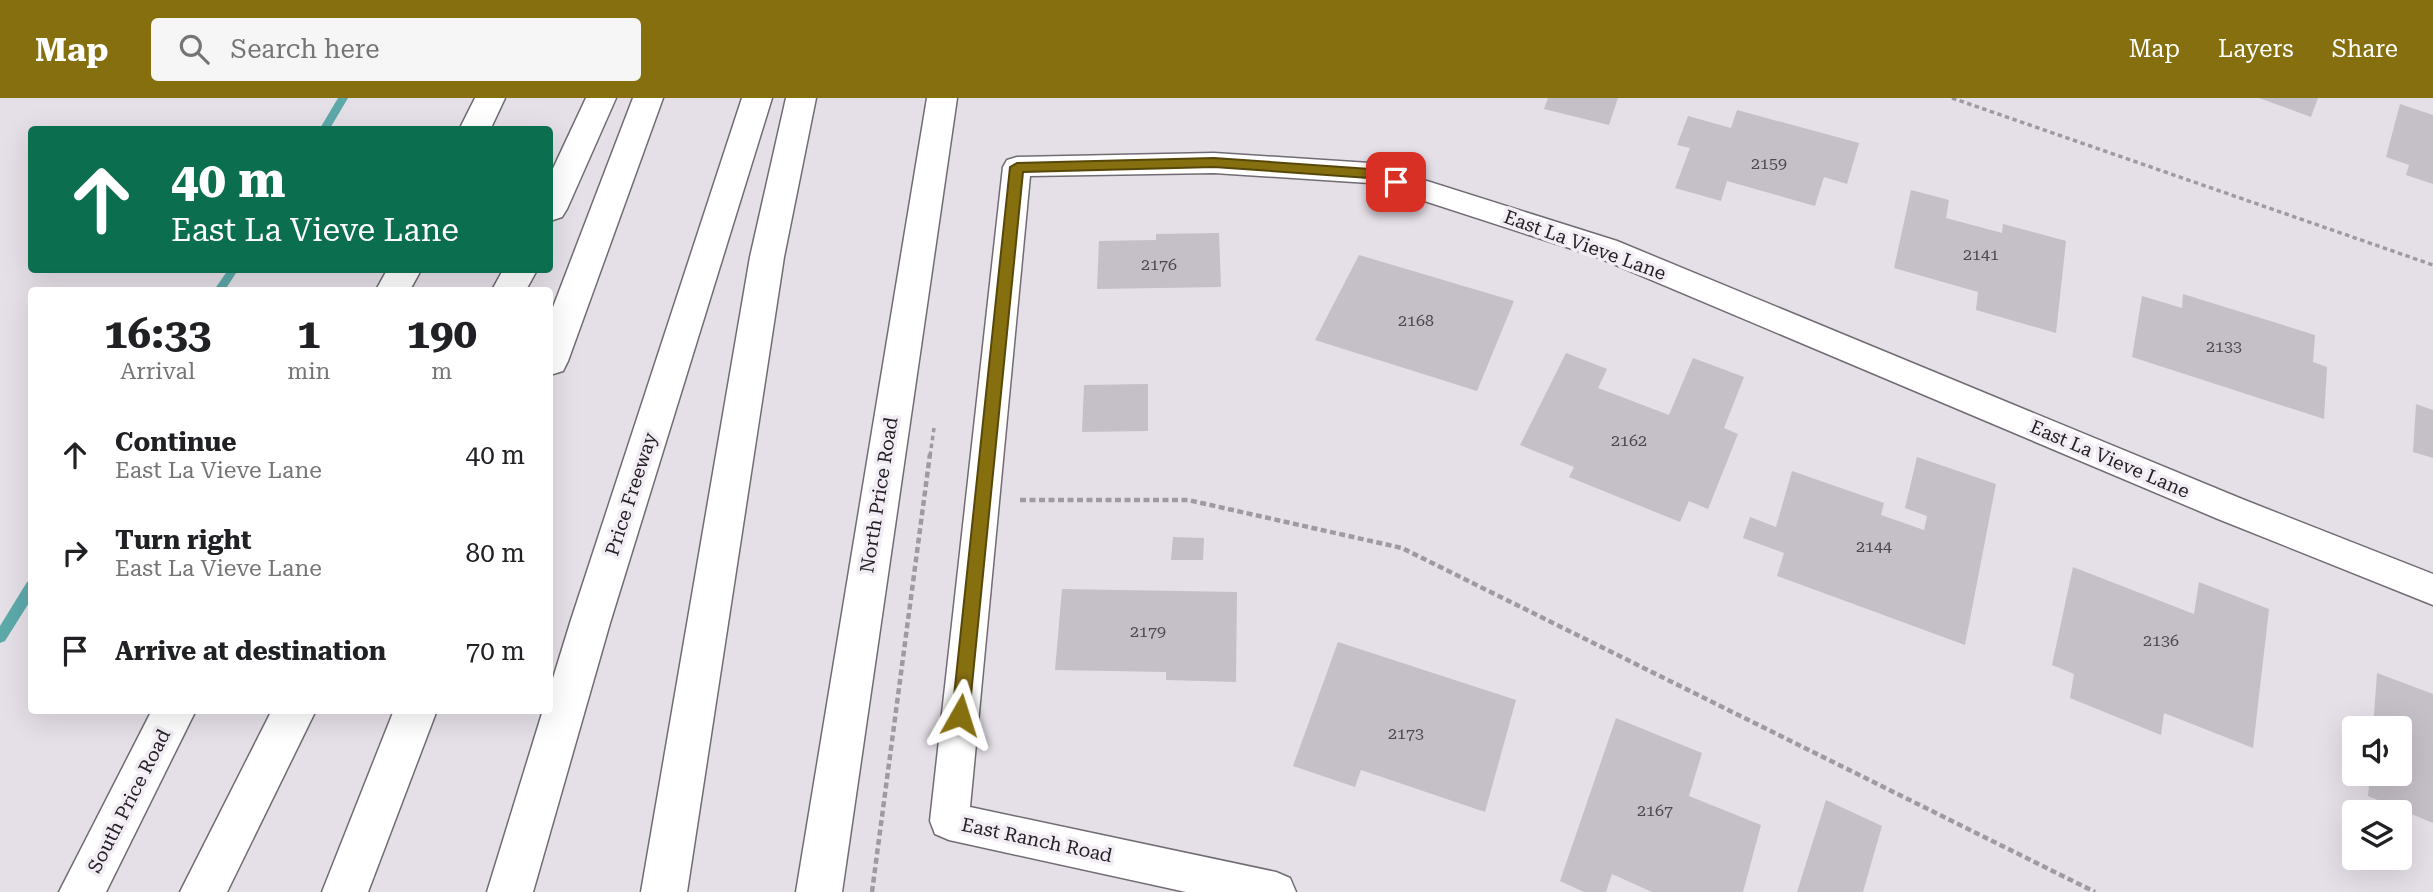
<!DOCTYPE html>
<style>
body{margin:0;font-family:"Roboto Serif",serif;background:#f6f6f6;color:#202124;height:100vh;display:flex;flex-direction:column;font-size:26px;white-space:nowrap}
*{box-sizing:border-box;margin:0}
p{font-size:23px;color:#757577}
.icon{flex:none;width:38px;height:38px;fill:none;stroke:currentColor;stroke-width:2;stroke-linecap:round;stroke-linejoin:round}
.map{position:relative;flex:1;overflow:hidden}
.sheet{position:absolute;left:28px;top:189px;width:525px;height:427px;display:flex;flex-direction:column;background:#fff;border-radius:7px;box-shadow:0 7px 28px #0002}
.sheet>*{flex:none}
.banner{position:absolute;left:28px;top:28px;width:525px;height:147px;border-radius:7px;box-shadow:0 7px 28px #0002;background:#0b6e4f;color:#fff;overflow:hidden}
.tools{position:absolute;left:2342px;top:618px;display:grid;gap:14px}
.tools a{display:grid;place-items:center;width:70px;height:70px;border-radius:7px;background:#fff;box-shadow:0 7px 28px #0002;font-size:35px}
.pin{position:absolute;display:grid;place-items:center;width:60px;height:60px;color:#fff;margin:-30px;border-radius:14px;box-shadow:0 4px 10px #0006}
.me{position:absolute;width:77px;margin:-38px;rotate:6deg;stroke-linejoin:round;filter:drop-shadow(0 0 5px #0008)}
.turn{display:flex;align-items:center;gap:24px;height:147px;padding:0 28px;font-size:32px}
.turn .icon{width:91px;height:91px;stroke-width:2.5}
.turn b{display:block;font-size:49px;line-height:60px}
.eta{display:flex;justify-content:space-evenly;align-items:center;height:119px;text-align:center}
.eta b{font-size:42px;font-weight:700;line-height:49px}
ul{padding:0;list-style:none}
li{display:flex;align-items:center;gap:21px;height:98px;padding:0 28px}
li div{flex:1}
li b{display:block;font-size:26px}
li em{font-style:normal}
header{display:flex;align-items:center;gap:42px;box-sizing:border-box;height:98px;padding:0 35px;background:#866f0f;color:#fff}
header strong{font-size:33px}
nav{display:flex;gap:38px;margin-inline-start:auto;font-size:24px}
.search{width:490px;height:63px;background:#f6f6f6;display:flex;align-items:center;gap:18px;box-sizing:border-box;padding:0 24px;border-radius:7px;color:#757577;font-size:26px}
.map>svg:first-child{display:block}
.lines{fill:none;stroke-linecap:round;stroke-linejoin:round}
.stream{fill:#5da9aa;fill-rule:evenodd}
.building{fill:#c5bfc7}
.street-casing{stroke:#716c73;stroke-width:3}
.secondary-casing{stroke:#716c73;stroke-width:3}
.highway-casing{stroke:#716c73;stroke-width:3}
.path-far1{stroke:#9f9aa0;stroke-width:3.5;stroke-dasharray:4.5 3.5;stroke-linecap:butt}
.path{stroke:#9f9aa0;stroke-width:4.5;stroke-dasharray:6 3.5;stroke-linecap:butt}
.street{fill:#fff;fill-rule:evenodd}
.secondary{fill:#fff;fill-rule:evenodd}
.highway{fill:#fff;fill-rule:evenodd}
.route{fill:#866f0f;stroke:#57480a;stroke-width:2}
.labels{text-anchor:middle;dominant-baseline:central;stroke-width:7;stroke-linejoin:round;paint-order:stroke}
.number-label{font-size:16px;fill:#4c484d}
.street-label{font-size:19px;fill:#242124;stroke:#f2ecf4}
</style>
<header>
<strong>Map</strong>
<div class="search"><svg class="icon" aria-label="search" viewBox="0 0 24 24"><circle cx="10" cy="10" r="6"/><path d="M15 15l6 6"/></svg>Search here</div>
<nav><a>Map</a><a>Layers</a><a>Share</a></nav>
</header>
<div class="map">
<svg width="2433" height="794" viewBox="0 0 2433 794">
<rect width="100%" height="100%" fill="#e5dfe7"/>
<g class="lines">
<g class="stream">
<polygon points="338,0 348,0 329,32 319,32"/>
<polygon points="228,172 238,172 225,192 214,192"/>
<polygon points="32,483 32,500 5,543 0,545 0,528 27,484"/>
</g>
</g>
<g class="building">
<polygon points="1548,0 1618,0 1609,27 1544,11"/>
<polygon points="2259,0 2318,0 2311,19"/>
<polygon points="2400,6 2433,17 2433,86 2406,77 2409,67 2386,59"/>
<polygon points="1737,12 1859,45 1847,86 1824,79 1815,108 1727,83 1721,103 1675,90 1690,50 1677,47 1688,18 1731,30"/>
<polygon points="1911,92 1949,102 1946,120 2002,135 2003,126 2066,143 2056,235 1976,212 1978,194 1894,170"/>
<polygon points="1219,135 1221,189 1097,191 1099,143 1156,142 1156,136"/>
<polygon points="1359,157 1514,203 1477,293 1315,242"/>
<polygon points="2183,196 2315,237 2313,264 2327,269 2324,321 2132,259 2142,198 2182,210"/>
<polygon points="1566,255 1607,271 1598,290 1669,317 1693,260 1744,279 1724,330 1738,336 1708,411 1689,403 1680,424 1569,379 1574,369 1520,347"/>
<polygon points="1148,286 1148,333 1082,334 1084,287"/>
<polygon points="2416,306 2433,312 2433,360 2413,354"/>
<polygon points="1917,359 1996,386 1965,547 1777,478 1784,455 1743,440 1750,419 1776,429 1792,373 1884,405 1881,417 1924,432 1927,418 1905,410"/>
<polygon points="1173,439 1204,440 1203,462 1171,462"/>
<polygon points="2073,469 2194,516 2199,484 2269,511 2253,650 2164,615 2161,637 2070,600 2074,576 2052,567"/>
<polygon points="1062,491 1237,494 1236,584 1166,582 1166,574 1055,572"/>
<polygon points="1338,544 1516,602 1485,714 1361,672 1355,689 1293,668"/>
<polygon points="2377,575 2433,596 2433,725 2368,698 2370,676 2399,676 2399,630 2373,630"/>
<polygon points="1616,620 1702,655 1689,698 1761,727 1743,794 1652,794 1612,776 1606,794 1584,794 1560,783"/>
<polygon points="1826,702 1882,728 1863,794 1797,794"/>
</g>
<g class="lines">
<g class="street-casing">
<polygon id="street" points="1214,55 1370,65 1617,143 2242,401 2433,476 2433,507 2218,421 1597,159 1369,85 1214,75 1030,78 970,709 1276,774 1290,780 1296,794 1186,794 949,742 935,736 930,723 1003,69 1007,62 1017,59"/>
</g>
<g class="secondary-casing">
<g id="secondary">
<polygon points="475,0 505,0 490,32 459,32"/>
<polygon points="927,0 957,0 842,794 796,794"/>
<polygon points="387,172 421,172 410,192 376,192"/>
<polygon points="152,612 196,612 106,794 59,794"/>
</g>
</g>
<g class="highway-casing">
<g id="highway">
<polygon points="586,0 616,0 567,111 562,119 550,123 550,77"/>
<polygon points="633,0 663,0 568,263 563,273 550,277 550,217"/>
<polygon points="742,0 772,0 610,525 533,794 487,794 543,612 550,612 550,590 570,525"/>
<polygon points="786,0 816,0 784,159 687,794 641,794 750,159"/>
<polygon points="503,172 537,172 526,192 492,192"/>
<polygon points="272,612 316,612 227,794 180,794"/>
<polygon points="394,612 437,612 368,794 322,794"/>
</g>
</g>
<g class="path-far1">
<polyline points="1952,0 2433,167"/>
<polyline points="930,358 934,330"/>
</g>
<g class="path">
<polyline points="1020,402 1188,402 1402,450 2095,794"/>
<polyline points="872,794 930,356"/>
</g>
<use href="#street" class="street"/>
<use href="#secondary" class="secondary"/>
<use href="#highway" class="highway"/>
</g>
<polygon class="route" points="1214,60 1370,71 1403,84 1396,88 1369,80 1214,69 1023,74 969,617 967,622 960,625 954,622 952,617 1010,69 1017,65"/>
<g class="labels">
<g class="number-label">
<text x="1769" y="65">2159</text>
<text x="1981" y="156">2141</text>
<text x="1159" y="166">2176</text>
<text x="1416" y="222">2168</text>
<text x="2224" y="248">2133</text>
<text x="1629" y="342">2162</text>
<text x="1874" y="448">2144</text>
<text x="1148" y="533">2179</text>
<text x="2161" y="542">2136</text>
<text x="1406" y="635">2173</text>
<text x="1655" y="712">2167</text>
</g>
<g class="street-label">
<text transform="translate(1585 147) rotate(20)">East La Vieve Lane</text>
<text transform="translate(2110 361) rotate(23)">East La Vieve Lane</text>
<text transform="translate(631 396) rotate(-72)">Price Freeway</text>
<text transform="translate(879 397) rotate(-81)">North Price Road</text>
<text transform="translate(129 703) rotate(-63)">South Price Road</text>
<text transform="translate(1037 742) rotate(12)">East Ranch Road</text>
</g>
</g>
</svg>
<div class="tools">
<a><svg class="icon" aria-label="sound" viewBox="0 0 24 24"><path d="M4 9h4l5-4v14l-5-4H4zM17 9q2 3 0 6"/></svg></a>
<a><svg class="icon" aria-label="layers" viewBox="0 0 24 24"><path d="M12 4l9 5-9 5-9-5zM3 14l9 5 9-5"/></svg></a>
</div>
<div class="pin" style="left:1396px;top:84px;background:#d93025"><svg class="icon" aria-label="arrive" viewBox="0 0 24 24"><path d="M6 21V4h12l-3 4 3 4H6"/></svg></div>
<svg class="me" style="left:960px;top:617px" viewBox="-20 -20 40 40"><path d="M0-17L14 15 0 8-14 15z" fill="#866f0f" stroke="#fff" stroke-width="4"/></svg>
<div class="banner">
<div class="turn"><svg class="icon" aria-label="ahead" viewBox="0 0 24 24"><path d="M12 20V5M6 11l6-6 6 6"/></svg><div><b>40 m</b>East La Vieve Lane</div></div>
</div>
<section class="sheet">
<div class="eta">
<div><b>16:33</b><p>Arrival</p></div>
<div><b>1</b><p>min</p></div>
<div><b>190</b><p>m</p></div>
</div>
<ul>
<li><svg class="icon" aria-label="ahead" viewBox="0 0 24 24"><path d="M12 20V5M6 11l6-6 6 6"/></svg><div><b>Continue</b><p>East La Vieve Lane</p></div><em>40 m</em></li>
<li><svg class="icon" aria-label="right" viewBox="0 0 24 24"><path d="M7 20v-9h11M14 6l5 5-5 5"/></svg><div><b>Turn right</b><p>East La Vieve Lane</p></div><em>80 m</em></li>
<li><svg class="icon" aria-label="arrive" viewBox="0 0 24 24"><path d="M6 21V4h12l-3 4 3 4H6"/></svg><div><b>Arrive at destination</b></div><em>70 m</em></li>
</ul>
</section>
</div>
